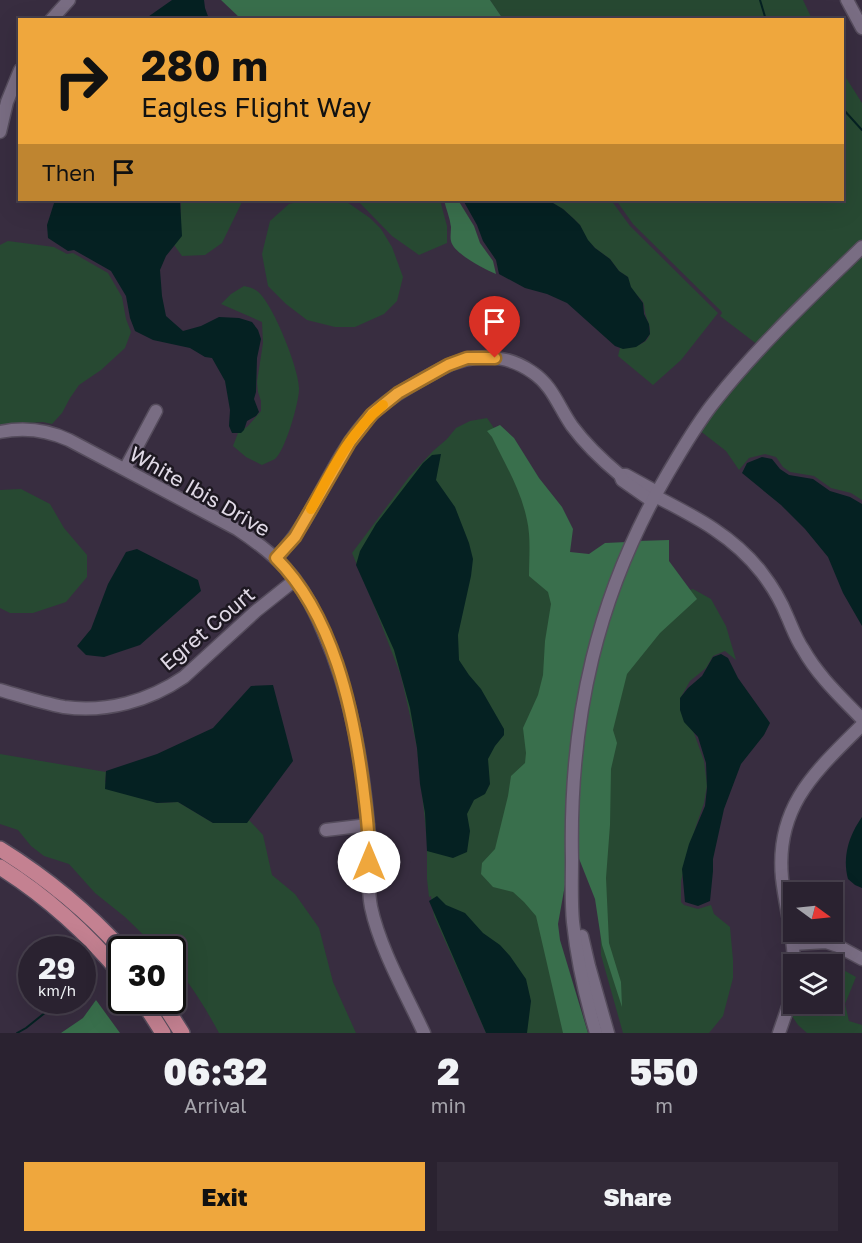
<!DOCTYPE html>
<style>
body{margin:0;font-family:"Golos Text",sans-serif;background:#322a38;color:#f1f3f6;height:100vh;display:flex;flex-direction:column;font-size:22px;white-space:nowrap}
*{box-sizing:border-box;margin:0}
p{font-size:20px;color:#a5a4ab}
.icon{flex:none;width:33px;height:33px;fill:none;stroke:currentColor;stroke-width:2;stroke-linecap:round;stroke-linejoin:round}
.map{position:relative;height:1033px;overflow:hidden}
.details{display:flex;flex-direction:column;background:#2a2230;flex:1}
.details>*{flex:none}
.hud{position:absolute;left:18px;top:18px;width:826px;height:183px;border-radius:0px;box-shadow:0 6px 24px #0002,0 0 0 2px #463f4c;background:#efa73d;color:#111;overflow:hidden}
.needle{width:39px;rotate:105deg}
.tools{position:absolute;left:783px;top:882px;display:grid;gap:12px}
.tools a{display:grid;place-items:center;width:60px;height:60px;border-radius:0px;background:#2a2230;box-shadow:0 6px 24px #0002,0 0 0 2px #463f4c;font-size:30px}
.speed{position:absolute;left:18px;top:936px;display:flex;gap:12px;font-size:30px;font-weight:700;text-align:center}
.speed>*{display:grid;place-content:center;width:78px;height:78px;border-radius:50%;background:#2a2230;box-shadow:0 6px 24px #0002,0 0 0 2px #463f4c;line-height:1}
.speed small{font-size:15px;font-weight:400}
.speed .limit{border:3px solid #111;border-radius:9px;background:#fff;color:#111}
.pin{position:absolute;display:grid;place-items:center;width:51px;height:51px;color:#fff;margin:-62px -26px;border-radius:50% 50% 50% 0;rotate:-45deg;box-shadow:0 0 6px #0007}
.pin .icon{rotate:45deg}
.me{position:absolute;width:66px;margin:-33px;rotate:0deg;stroke-linejoin:round;filter:drop-shadow(0 0 4px #0008)}
.turn{display:flex;align-items:center;gap:21px;height:126px;padding:0 24px;font-size:27px}
.turn .icon{width:78px;height:78px;stroke-width:2.5}
.turn b{display:block;font-size:42px;line-height:51px}
.then{display:flex;align-items:center;height:57px;padding:0 24px;background:#0003;gap:12px;font-size:22px}
.eta{display:flex;justify-content:space-evenly;align-items:center;height:102px;text-align:center}
.eta b{font-size:36px;font-weight:800;line-height:42px}
.primary-button{display:flex;gap:12px;margin-top:auto;padding:12px 24px}
.primary-button a{flex:1;height:69px;border-radius:0px;background:#efa73d;color:#111;font-size:24px;font-weight:800;line-height:69px;text-align:center}
.primary-button a+a{background:#322a38;color:#f1f3f6}
.map>svg:first-child{display:block}
.green{fill:#274932}
.forest{fill:#396f4c}
.water{fill:#052122}
.lines{fill:none;stroke-linecap:round;stroke-linejoin:round}
.stream{stroke:#052122;stroke-width:2}
.minor-casing{stroke:#554c5c;stroke-width:15}
.major-casing{stroke:#554c5c;stroke-width:18}
.minor{stroke:#796d83;stroke-width:12}
.major{stroke:#c48191;stroke-width:15}
.route-casing{stroke:#9b6d28;stroke-width:15}
.route{stroke:#efa73d;stroke-width:10}
.slow{stroke:#f59e0b;stroke-width:10}
.labels{text-anchor:middle;dominant-baseline:central;stroke-width:5;stroke-linejoin:round;paint-order:stroke}
.street-label{font-size:21px;fill:#e0d9e6;stroke:#1d1821}
</style>
<div class="map">
<svg width="862" height="1033" viewBox="0 0 862 1033">
<rect width="100%" height="100%" fill="#382d40"/>
<g class="green">
<polygon points="490,0 803,0 812,19 503,19"/>
<polygon points="843,73 862,103 862,240 773,328 758,345 720,316 722,313 721,311 633,224 616,200 843,200"/>
<polygon points="181,200 243,200 222,243 205,255 182,256 172,242 180,226"/>
<polygon points="307,200 344,200 370,218 381,229 392,247 403,277 397,301 384,314 355,327 335,327 307,320 286,304 268,286 262,254 270,221 289,204"/>
<polygon points="357,200 440,200 447,226 447,243 419,255 392,236"/>
<path d="M 542,200 L 611,200 L 630,226 L 718,313 L 681,360 L 653,385 L 618,356 L 620,348 C 632,348 651,345 650,330 C 650,325 647,320 646,316 C 644,311 645,306 643,302 C 640,297 636,295 633,291 C 630,287 629,282 628,277 L 619,271 L 610,259 L 595,248 L 587,240 L 580,225 L 574,219 L 563,209 L 553,203 Z"/>
<polygon points="8,241 54,247 67,254 73,253 108,273 122,297 126,319 131,332 125,348 101,370 79,385 70,398 62,413 52,424 43,422 0,425 0,245"/>
<path d="M 862,253 L 862,500 L 851,493 L 831,488 L 814,476 L 790,472 L 783,467 L 776,457 L 765,454 L 749,458 L 739,470 L 726,451 L 699,430 C 746,365 805,309 862,253 Z"/>
<path d="M 244,286 C 248,287 254,288 257,291 C 272,301 300,371 299,389 C 299,403 285,451 275,459 C 271,461 266,463 262,465 L 246,457 L 233,446 L 238,433 L 248,426 L 261,411 L 261,401 L 258,392 L 257,382 L 263,343 L 262,322 L 221,304 L 231,294 Z"/>
<polygon points="487,418 508,448 553,594 532,895 571,1033 486,1033 434,916 431,896 429,897 427,879 427,840 417,747 401,676 375,608 352,553 409,477 433,451 447,439 456,428 470,421"/>
<polygon points="21,489 50,504 64,528 87,555 87,577 66,602 33,613 10,613 0,608 0,490"/>
<polygon points="693,589 711,599 726,626 736,660 725,651 713,656 706,668 690,681 681,697 704,761 707,785 704,803 696,826 681,881 681,902 684,905 698,909 711,905 714,914 730,927 733,960 733,978 723,1016 709,1033 623,1033 601,955 600,914 618,639 671,595"/>
<path d="M 0,754 L 106,772 L 105,782 L 157,803 L 178,802 L 213,823 L 246,823 L 249,820 L 263,835 L 272,875 L 295,894 L 319,928 L 333,982 L 356,1033 L 219,1033 C 206,1009 191,984 173,964 L 172,950 L 158,949 L 125,917 L 95,893 L 69,864 L 44,856 L 31,846 L 18,830 L 0,824 Z"/>
<polygon points="801,957 831,963 856,977 845,1004 849,1021 862,1025 862,1033 807,1033 798,1025 792,1016 798,1004 832,1004 832,964 802,964"/>
</g>
<g class="forest">
<polygon points="221,0 490,0 503,19 241,19"/>
<path d="M 444,200 L 458,200 L 474,226 L 480,243 L 493,261 L 496,274 C 484,269 453,253 451,241 C 450,237 451,232 451,227 C 450,218 446,209 444,200 Z"/>
<path d="M 500,425 L 514,438 L 539,478 L 562,507 L 573,529 L 570,552 L 589,554 L 605,543 L 627,542 L 598,620 L 568,868 L 558,924 L 560,940 L 588,1033 L 563,1033 L 536,916 L 524,902 L 513,892 L 493,887 L 481,874 L 482,863 L 495,849 L 508,796 L 511,776 L 525,763 L 526,753 L 523,728 L 538,695 L 543,675 L 545,641 L 551,604 L 548,592 L 529,576 C 529,558 531,538 527,520 C 521,490 505,464 492,437 L 487,431 Z"/>
<polygon points="669,540 669,561 697,599 660,633 627,674 613,730 617,743 611,769 610,825 606,878 609,943 621,982 622,1007 602,945 595,899 576,851 578,778 588,699 606,622 637,541"/>
<polygon points="96,1000 120,1033 61,1033 83,1018"/>
</g>
<g class="water">
<polygon points="172,0 204,0 205,8 209,19 145,19"/>
<polygon points="55,200 180,200 182,236 166,256 160,270 162,296 166,316 183,331 201,326 219,317 239,318 252,322 258,330 261,339 257,358 256,392 254,399 259,412 256,416 247,421 244,430 241,433 232,433 229,426 230,410 225,381 212,358 205,357 190,348 153,340 135,331 130,318 126,296 111,271 74,250 68,251 48,238 47,225"/>
<polygon points="463,200 542,200 553,203 563,209 574,219 580,225 588,240 595,248 610,259 619,271 628,277 631,287 643,303 644,314 649,324 650,334 645,341 636,347 623,349 615,346 567,303 547,294 525,288 499,274 496,260 483,241 477,225"/>
<polygon points="441,454 436,480 455,507 469,543 473,559 471,576 458,635 459,660 469,675 481,689 504,729 504,735 495,746 488,759 490,784 485,794 474,800 467,814 470,831 467,852 453,858 427,851 425,813 420,784 417,748 410,708 394,650 356,565 360,551 376,524 423,463 432,455"/>
<polygon points="762,457 772,459 780,469 789,475 813,479 830,491 850,497 862,504 862,626 843,593 828,557 805,529 781,505 742,473 747,463"/>
<polygon points="137,549 198,580 201,591 140,645 104,657 86,655 77,646 91,629 108,584 126,552"/>
<polygon points="721,654 728,658 738,678 770,723 764,735 741,764 724,809 713,859 713,871 710,901 698,906 685,902 682,869 689,844 705,806 707,788 706,763 698,737 684,722 680,710 680,698 688,688 702,676 713,657"/>
<polygon points="273,685 293,761 247,823 213,823 178,802 157,803 105,789 106,771 157,754 213,728 251,686"/>
<path d="M 862,817 L 862,888 L 855,885 L 848,879 C 842,857 849,835 862,817 Z"/>
<polygon points="437,896 446,905 465,913 483,933 500,945 510,956 526,979 531,1001 527,1033 486,1033 429,901"/>
</g>
<g class="lines">
<g class="stream">
<polyline points="760,0 766,20"/>
<polyline points="843,109 862,130"/>
<polyline points="82,984 85,982"/>
<polyline points="17,1033 26,1028 61,1000"/>
</g>
<g class="minor-casing">
<g id="minor">
<polyline points="847,0 862,28"/>
<polyline points="51,20 69,0"/>
<polyline points="0,132 7,102 20,70"/>
<path d="M 0,432 C 24,427 47,430 69,440 L 237,529 C 255,541 272,553 286,569 C 303,587 314,609 323,631 C 352,696 363,765 369,835 C 371,860 366,881 371,907 C 380,949 406,994 424,1033"/>
<polyline points="125,469 156,411"/>
<polyline points="620,475 626,475 657,492"/>
<path d="M 655,496 C 694,516 734,536 762,573 C 772,586 781,601 787,616 C 792,627 796,639 803,649 C 818,676 841,697 862,719"/>
<path d="M 276,558 C 315,519 329,462 366,421 C 386,398 414,384 441,369 C 469,354 504,352 532,372 C 553,386 558,406 572,426 C 586,445 602,460 620,475 L 622,480 L 652,501"/>
<path d="M 0,690 C 21,696 42,703 64,707 C 106,713 149,701 184,677 L 256,611 L 295,580"/>
<polyline points="326,830 368,825"/>
<polyline points="582,936 589,966 608,1033"/>
<polyline points="793,944 826,942 838,946 862,959"/>
<path d="M 794,964 C 794,935 785,907 782,878 C 775,806 816,771 862,725"/>
<path d="M 596,1033 C 585,996 577,960 573,922 C 571,901 572,880 572,859 C 569,719 597,594 668,473 C 683,448 697,423 715,401 C 759,345 812,296 862,247"/>
<polyline points="779,1033 789,1004 794,975"/>
</g>
</g>
<g class="major-casing">
<g id="major">
<path d="M 0,849 C 45,877 86,910 122,950"/>
<path d="M 0,867 C 46,896 87,933 122,975"/>
<polyline points="142,1000 163,1033"/>
<polyline points="161,1000 182,1033"/>
</g>
</g>
<use href="#minor" class="minor"/>
<use href="#major" class="major"/>
</g>
<g class="lines">
<g class="route-casing">
<path id="route" d="M 369,862 C 370,836 366,811 363,785 C 353,708 333,615 276,558 L 295,537 L 350,442 L 372,414 L 398,393 L 448,365 L 467,358 L 495,358"/>
</g>
<use href="#route" class="route"/>
<path class="slow" d="M 311,509 C 331,472 350,432 383,405"/>
</g>
<g class="labels">
<g class="street-label">
<text transform="translate(200 491) rotate(30)">White Ibis Drive</text>
<text transform="translate(207 628) rotate(-40)">Egret Court</text>
</g>
</g>
</svg>
<div class="tools">
<a><svg class="needle" viewBox="-14 -14 28 28"><path d="M0-13l5 13h-10z" fill="#e53935"/><path d="M0 13l5-13h-10z" fill="#a5a4ab"/></svg></a>
<a><svg class="icon" aria-label="layers" viewBox="0 0 24 24"><path d="M12 4l9 5-9 5-9-5zM3 14l9 5 9-5"/></svg></a>
</div>
<div class="speed"><div>29<small>km/h</small></div><div class="limit">30</div></div>
<div class="pin" style="left:495px;top:358px;background:#d93025"><svg class="icon" aria-label="arrive" viewBox="0 0 24 24"><path d="M6 21V4h12l-3 4 3 4H6"/></svg></div>
<svg class="me" style="left:369px;top:862px" viewBox="-20 -20 40 40"><circle r="19" fill="#fff"/><path d="M0-13L10 11 0 6-10 11z" fill="#efa73d"/></svg>
<div class="hud">
<div class="turn"><svg class="icon" aria-label="right" viewBox="0 0 24 24"><path d="M7 20v-9h11M14 6l5 5-5 5"/></svg><div><b>280 m</b>Eagles Flight Way</div></div>
<div class="then">Then<svg class="icon" aria-label="arrive" viewBox="0 0 24 24"><path d="M6 21V4h12l-3 4 3 4H6"/></svg></div>
</div>
</div>
<section class="details">
<div class="eta">
<div><b>06:32</b><p>Arrival</p></div>
<div><b>2</b><p>min</p></div>
<div><b>550</b><p>m</p></div>
</div>
<div class="primary-button"><a>Exit</a><a>Share</a></div>
</section>
